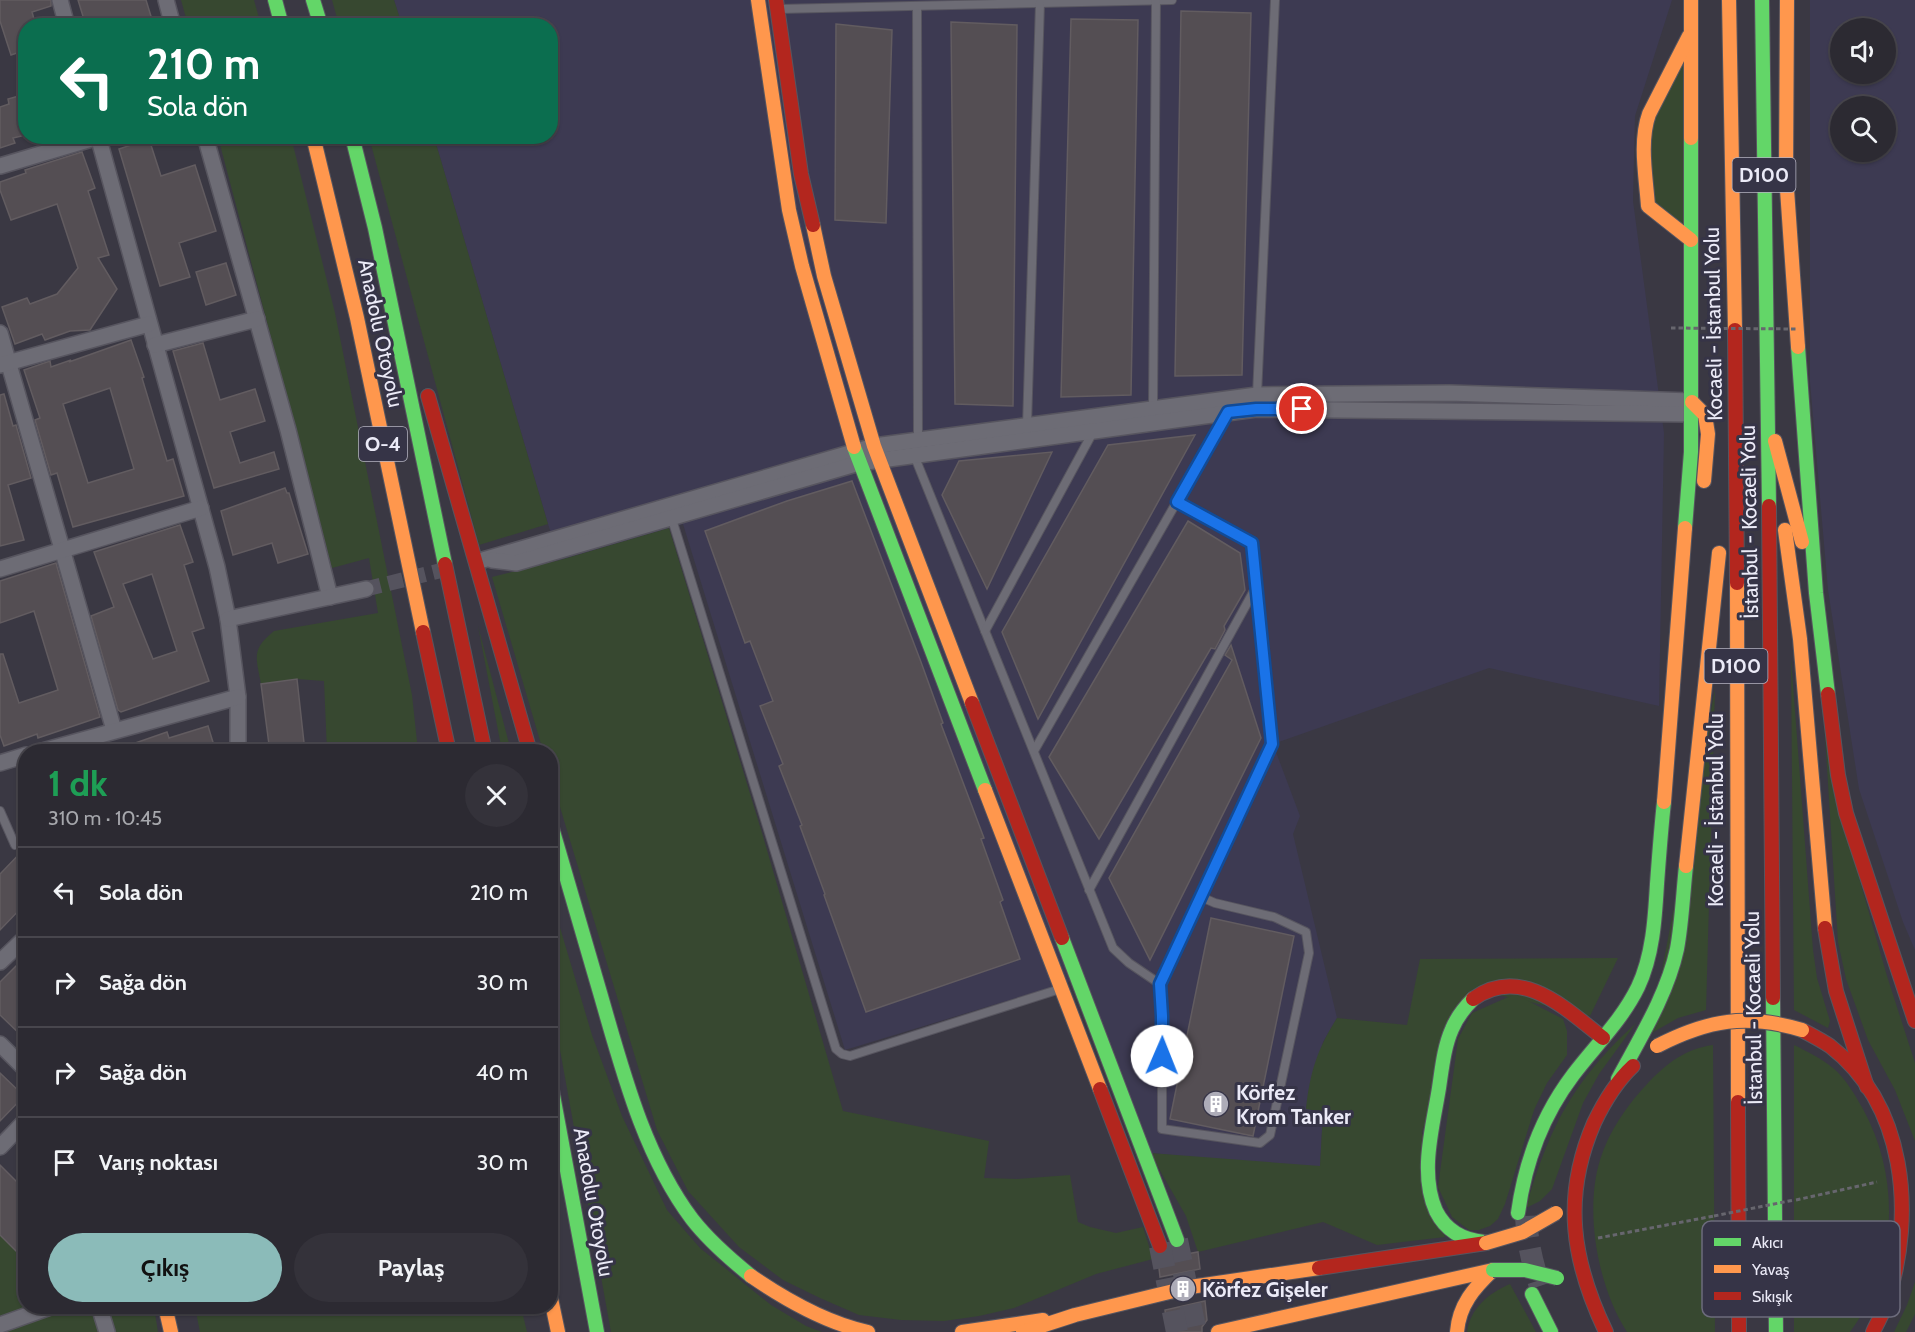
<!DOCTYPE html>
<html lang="tr">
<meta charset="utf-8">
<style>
body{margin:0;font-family:Cabin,sans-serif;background:#34323a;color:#f1f3f6;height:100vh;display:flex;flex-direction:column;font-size:22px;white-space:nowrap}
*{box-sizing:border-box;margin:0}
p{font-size:20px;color:#a6a7ac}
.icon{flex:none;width:33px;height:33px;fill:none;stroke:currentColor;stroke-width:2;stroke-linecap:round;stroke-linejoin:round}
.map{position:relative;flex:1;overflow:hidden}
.drawer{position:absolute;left:18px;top:744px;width:540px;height:570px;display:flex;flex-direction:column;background:#2c2a32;border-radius:24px;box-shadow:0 2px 4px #0004,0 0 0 2px #48464d}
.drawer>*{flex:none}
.hud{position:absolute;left:18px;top:18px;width:540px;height:126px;border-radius:24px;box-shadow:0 2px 4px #0004,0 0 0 2px #48464d;background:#0b6e4f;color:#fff;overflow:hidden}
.controls{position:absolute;left:1830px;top:18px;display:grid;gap:12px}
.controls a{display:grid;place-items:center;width:66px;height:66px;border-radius:50%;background:#2c2a32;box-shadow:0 2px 4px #0004,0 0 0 2px #48464d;font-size:30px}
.pin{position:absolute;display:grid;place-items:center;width:51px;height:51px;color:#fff;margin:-26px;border:3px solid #fff;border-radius:50%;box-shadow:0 2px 6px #0007}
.me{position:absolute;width:66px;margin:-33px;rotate:1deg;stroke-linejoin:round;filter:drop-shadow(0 0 4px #0008)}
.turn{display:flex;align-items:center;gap:21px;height:126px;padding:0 30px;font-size:27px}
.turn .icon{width:78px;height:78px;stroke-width:2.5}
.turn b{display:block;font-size:42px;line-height:51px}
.round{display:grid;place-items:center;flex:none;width:63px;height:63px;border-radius:32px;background:#34323a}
.headline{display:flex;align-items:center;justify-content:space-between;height:102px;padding:0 30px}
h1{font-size:36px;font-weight:800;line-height:45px;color:#1e9e55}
.cta{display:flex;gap:12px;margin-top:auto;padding:12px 30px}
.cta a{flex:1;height:69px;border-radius:36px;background:#8bbbb9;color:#111;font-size:24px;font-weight:800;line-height:69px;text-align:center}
.cta a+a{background:#34323a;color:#f1f3f6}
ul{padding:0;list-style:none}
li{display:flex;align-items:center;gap:18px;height:90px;padding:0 30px;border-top:2px solid #48464d}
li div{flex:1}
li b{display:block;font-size:22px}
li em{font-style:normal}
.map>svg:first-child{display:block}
.built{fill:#3d3a52;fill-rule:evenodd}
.green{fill:#374830}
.building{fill:#544e53;stroke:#625c60;stroke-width:1.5;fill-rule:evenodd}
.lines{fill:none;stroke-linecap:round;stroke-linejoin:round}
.street-tunnel{stroke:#55535e;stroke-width:15;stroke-dasharray:15 8;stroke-linecap:butt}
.secondary-tunnel{stroke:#55535e;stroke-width:22;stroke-dasharray:22 11;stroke-linecap:butt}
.lane-casing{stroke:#57555f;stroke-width:10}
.street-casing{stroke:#57555f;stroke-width:18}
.fast-casing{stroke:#57555f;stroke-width:16}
.slow-casing{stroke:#57555f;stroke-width:16}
.jam-casing{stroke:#57555f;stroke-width:16}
.path{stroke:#67666e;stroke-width:3;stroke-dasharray:4.5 3;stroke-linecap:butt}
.lane{stroke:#6d6c75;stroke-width:8}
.street{stroke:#6d6c75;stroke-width:15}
.fast{stroke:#63d668;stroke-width:14}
.slow{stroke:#ff974d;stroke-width:14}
.jam{stroke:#b3261e;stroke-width:14}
.fast-bridge-casing{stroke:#57555f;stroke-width:16;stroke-linecap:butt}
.slow-bridge-casing{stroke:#57555f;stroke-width:16;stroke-linecap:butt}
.path-bridge{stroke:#67666e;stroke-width:3;stroke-dasharray:4.5 3;stroke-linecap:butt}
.fast-bridge{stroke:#63d668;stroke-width:14}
.slow-bridge{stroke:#ff974d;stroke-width:14}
.route-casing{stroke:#114b97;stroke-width:15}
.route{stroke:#1a73e8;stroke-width:10}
.labels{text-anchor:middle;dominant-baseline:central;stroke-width:6;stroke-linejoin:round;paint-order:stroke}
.shield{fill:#363447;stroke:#b5b3c2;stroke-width:1.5}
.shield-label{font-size:20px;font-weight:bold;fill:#ebeaf7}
.street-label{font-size:21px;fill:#ebeaf7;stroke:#363447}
.poi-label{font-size:21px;font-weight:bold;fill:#ebeaf7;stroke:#363447;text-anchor:start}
.key{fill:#363447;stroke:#6c6b7c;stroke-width:1.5}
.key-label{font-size:16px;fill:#ebeaf7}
</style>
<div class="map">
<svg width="1915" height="1332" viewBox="0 0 1915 1332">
<rect width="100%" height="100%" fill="#3a3843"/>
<g class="built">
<polygon points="394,0 1672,0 1635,116 1633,201 1664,433 1659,706 1489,668 1273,744 1300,816 1293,834 1337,1018 1323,1042 1306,1108 1323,1112 1320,1167 1277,1165 1150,1153 1082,978 845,1050 683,524 560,560 548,524 434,137 550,136 550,26 402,25"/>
<path d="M 1810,0 L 1915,0 L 1915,950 L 1903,922 L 1859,789 L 1828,590 L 1810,382 ZM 1840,28 L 1886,28 L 1886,74 L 1840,74 ZM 1840,106 L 1886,106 L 1886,152 L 1840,152 Z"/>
</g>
<g class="green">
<polygon points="181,0 254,0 261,25 188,25"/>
<polygon points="332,0 394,0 402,25 339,25"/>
<polygon points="1691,32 1691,240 1648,206 1644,137"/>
<path d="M 218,137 L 291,137 L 335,313 L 412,695 L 418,751 L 327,751 L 324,681 L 297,679 L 261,684 C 256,656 251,650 274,631 L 378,613 L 369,558 L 332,568 Z"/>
<polygon points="369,137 434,137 548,524 479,545"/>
<polygon points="669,528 762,833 843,1111 989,1141 984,1178 1017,1179 1070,1175 1078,1222 1090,1227 1116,1233 1143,1227 1153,1259 1096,1274 1014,1308 979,1316 944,1321 901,1320 859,1315 820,1298 783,1280 739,1247 688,1191 657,1130 551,777 550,752 543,751 492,577 560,560"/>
<polygon points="1816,593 1846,832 1887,976 1915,1063 1915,1141 1895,1090 1868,1040 1846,979 1838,942"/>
<polygon points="478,626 511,751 502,751"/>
<polygon points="1791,658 1813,950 1817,978 1830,1021 1828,1028 1794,1010"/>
<polygon points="1715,689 1706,1010 1678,1018 1650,1034"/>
<polygon points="550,894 592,1035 622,1116 667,1210 700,1248 771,1305 806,1326 822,1332 611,1332 551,1000"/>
<path d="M 1618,958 L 1590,1016 L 1473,989 L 1422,1132 L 1445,1237 L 1377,1245 L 1323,1222 L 1198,1252 L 1186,1216 L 1150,1153 L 1320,1166 L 1323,1112 L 1306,1109 C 1310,1072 1317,1050 1337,1018 L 1407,1025 L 1420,959 Z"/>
<polygon points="1515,994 1563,1019 1567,1031 1567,1055 1547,1083 1534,1110 1505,1204 1498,1219 1490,1226 1479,1230 1469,1230 1452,1217 1438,1187 1458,1039 1472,1013"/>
<path d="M 1636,1023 L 1599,1074 L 1583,1103 L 1552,1189 L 1540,1201 L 1526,1208 C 1549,1127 1573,1081 1636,1023 Z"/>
<path d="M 1713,1045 L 1715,1332 L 1627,1332 C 1598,1287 1584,1212 1600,1160 C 1609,1131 1627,1105 1648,1083 C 1667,1063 1685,1049 1713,1045 Z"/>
<path d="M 1794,1045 C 1808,1052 1821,1058 1833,1068 C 1846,1079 1855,1095 1863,1109 C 1901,1178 1898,1268 1850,1332 L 1794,1332 Z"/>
<polygon points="0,1235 25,1261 26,1306 154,1307 158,1332 0,1332"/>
<polygon points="1915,1282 1915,1314 1906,1332 1894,1332 1907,1305"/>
<path d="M 1510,1284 L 1536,1332 L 1467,1332 C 1470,1308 1489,1293 1510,1284 Z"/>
<polygon points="195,1307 521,1307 527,1332 200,1332"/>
</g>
<g class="building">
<polygon points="0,0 51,0 51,6 32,12 36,26 26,26 26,50 11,55 0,21"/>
<polygon points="78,0 146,0 154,26 86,26"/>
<polygon points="1181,11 1251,13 1242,375 1175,376"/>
<polygon points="1071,19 1138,20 1131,395 1061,397"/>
<polygon points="951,22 1017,25 1013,406 955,404"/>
<polygon points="836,24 892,30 886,223 835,220"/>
<polygon points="26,94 26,135 13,138 15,143 0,148 0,107 9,104 8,99"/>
<polygon points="149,139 161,176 195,165 216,231 179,243 190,277 160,286 119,149"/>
<polygon points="82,152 95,188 88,191 109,255 98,258 117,289 90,330 70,331 45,340 42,334 15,344 2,307 27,298 30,304 57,294 78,268 57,204 11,220 0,190 0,182 26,173 25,170"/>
<polygon points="226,263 236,295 206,305 196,272"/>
<path d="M 131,340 L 144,377 L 142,378 L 167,461 L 173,459 L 184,496 L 73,527 L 57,473 L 51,475 L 35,420 L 40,418 L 24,370 L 50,361 L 51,367 L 71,360 L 69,362 ZM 110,388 L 134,469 L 88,483 L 63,404 Z"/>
<polygon points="203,343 220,400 255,389 265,421 230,432 240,463 274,452 279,469 214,488 173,351"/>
<polygon points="4,394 13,426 16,425 31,478 8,485 24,540 0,546 0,395"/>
<polygon points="1195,435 1038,719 1002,632 1108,445"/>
<polygon points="1052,452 987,589 942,495 959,461"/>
<polygon points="852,481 921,662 943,723 941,724 984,838 981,839 1003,900 1000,902 1020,959 866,1012 824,895 825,894 800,826 802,825 779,766 783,764 760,706 773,701 750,641 745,643 705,531 787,501"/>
<polygon points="285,488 287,493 289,493 308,554 278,563 272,543 233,555 221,511"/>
<polygon points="1188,521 1240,553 1245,590 1224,626 1225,630 1215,649 1211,648 1099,839 1049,757"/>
<path d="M 180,525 L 193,562 L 184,565 L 204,628 L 192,632 L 209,681 L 121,712 L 118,710 L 91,616 L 114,607 L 94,552 ZM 152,574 L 177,651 L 153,659 L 123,584 Z"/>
<polygon points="56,563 100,717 38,738 37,734 4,746 0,735 0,654 3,654 19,703 58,690 34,611 0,623 0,581"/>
<polygon points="1231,645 1261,738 1150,960 1109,878 1232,660 1225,655"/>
<polygon points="297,679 305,752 270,752 261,684"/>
<polygon points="208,726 216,752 119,752 118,749 167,732 169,738"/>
<polygon points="26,847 26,903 0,930 0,874"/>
<polygon points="1211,918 1294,936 1253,1136 1170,1119"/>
<polygon points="26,956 26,1040 0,1015 0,982"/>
<polygon points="0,1073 24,1096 0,1121"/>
<polygon points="0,1165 26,1191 26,1261 0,1235"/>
<polygon points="1198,1252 1200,1269 1160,1277 1158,1259"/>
<polygon points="1205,1301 1207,1320 1202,1327 1202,1332 1168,1332 1165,1310"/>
</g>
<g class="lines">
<polyline class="street-tunnel" points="366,589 451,568"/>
<g class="secondary-tunnel">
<path d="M 1526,1216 C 1527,1240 1532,1263 1540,1286"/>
<polyline points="1177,1240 1196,1332"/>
<polyline points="1160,1246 1177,1332"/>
</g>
<g class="lane-casing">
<g id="lane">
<polyline points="917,6 918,440"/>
<polyline points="779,9 1172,0"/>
<polyline points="1257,395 1275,0"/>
<polyline points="1153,409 1156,0"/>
<polyline points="1027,426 1040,3"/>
<polyline points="914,455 1113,948 1129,963 1160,984"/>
<polyline points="1177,502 1252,543 1273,744 1160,984 1162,1016 1162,1129 1260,1143 1270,1135 1309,953 1306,932 1274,917 1215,903 1201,897"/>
<polyline points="671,516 836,1049 842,1054 850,1056 1060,989"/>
<polyline points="985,631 1093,432"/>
<polyline points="1034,751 1227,414"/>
<polyline points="0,811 15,845"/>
<polyline points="1089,890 1256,587"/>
</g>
</g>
<g class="street-casing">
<g id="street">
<polyline points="60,0 67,26"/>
<polyline points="166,0 173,26"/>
<polyline points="98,136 217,567 228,619 238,697 238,752"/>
<polyline points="205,136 288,430 330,597"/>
<polyline points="0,166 98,137"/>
<polyline points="0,333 114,730"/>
<polyline points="155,345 257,319"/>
<polyline points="0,365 149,324"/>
<polyline points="483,560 874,446 1257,395 1449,393 1691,401"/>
<polyline points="492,560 516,563 859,463 1256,409 1691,414"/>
<polyline points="0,569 201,508"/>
<polyline points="228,619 366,589"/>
<polyline points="39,752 238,697"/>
<polyline points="0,763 26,755"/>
<polyline points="0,962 26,937"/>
<polyline points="0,1044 26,1070"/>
<polyline points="0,1147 26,1120"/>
<polyline points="99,1306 107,1332"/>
<polyline points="0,1325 53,1306"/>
</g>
</g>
<g class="fast-casing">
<g id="fast">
<polyline points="275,0 282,26"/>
<polyline points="313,0 321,26"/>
<polyline points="1762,0 1769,506"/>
<polyline points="352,136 375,228 445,564"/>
<polyline points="1798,347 1816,593 1828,694"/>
<polyline points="854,447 985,790"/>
<polyline points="1685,528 1691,452 1691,138"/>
<path d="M 550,821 C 567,879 584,938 601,996 C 623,1072 644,1155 692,1219 C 709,1241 730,1259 751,1276"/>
<polyline points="1062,938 1177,1240"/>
<polyline points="1773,998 1776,1332"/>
<path d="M 1473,999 C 1464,1008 1457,1017 1452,1029 C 1444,1047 1442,1068 1439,1088 C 1433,1126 1419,1173 1436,1211 C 1446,1231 1463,1240 1484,1242"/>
<polyline points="550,1079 597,1332"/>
<path d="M 1618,1079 C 1640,1038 1667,995 1677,949 C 1682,922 1683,893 1686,866"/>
<path d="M 1518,1213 C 1525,1162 1542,1116 1573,1075 C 1595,1046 1622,1020 1638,987 C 1653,955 1655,918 1657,884 C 1659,857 1661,829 1664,802"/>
<polyline points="1532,1294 1551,1332"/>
</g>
</g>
<g class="slow-casing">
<g id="slow">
<polyline points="758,0 789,210 802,266 854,447"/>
<polyline points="1691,0 1691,138"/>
<polyline points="1729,0 1735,330"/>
<polyline points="1787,0 1786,175 1798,347"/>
<path d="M 1689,36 L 1649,114 C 1639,142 1646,177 1648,206 L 1691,240"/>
<polyline points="313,136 357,318 423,632"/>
<polyline points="813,225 824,276 874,446 972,703"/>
<polyline points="1692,402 1705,415 1708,434 1704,481"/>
<polyline points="1775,441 1802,542"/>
<polyline points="1785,530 1800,639 1825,928"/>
<polyline points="1737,583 1738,1102"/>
<polyline points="985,790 1100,1089"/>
<polyline points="1664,802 1685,528"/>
<polyline points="1686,866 1719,553"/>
<path d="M 751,1276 C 786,1300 826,1323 868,1332"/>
<polyline points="550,1294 558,1332"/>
<polyline points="165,1306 171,1332"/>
<polyline points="962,1332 1043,1320"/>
<polyline points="1023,1332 1075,1315 1190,1287 1319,1268"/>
<polyline points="1218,1332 1493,1270"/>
<path d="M 1457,1332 C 1459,1305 1474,1288 1493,1270"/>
</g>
</g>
<g class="jam-casing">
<g id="jam">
<polyline points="776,0 801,174 813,225"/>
<polyline points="1735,330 1737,583"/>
<polyline points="428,396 530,752"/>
<polyline points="1769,506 1773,998"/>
<polyline points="445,564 485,752"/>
<polyline points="423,632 449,752"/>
<polyline points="1828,694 1838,775 1846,813 1915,1021"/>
<polyline points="972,703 1062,938"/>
<polyline points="1825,928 1836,991 1867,1087"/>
<path d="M 1473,999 C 1521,964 1566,1009 1603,1038"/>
<path d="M 1802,1030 C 1811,1035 1821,1040 1830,1046 C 1906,1105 1915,1213 1888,1299 C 1885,1310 1878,1321 1873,1332"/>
<polyline points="1100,1089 1160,1246"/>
<polyline points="1738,1102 1739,1332"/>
<polyline points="1319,1268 1486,1243"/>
<path d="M 1606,1332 C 1572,1261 1562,1197 1594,1123 C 1604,1102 1616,1082 1633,1066"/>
</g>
</g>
<g class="path">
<polyline points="1796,1200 1877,1182"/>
<polyline points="1598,1238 1714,1216"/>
</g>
<use href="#lane" class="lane"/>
<use href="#street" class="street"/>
<use href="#fast" class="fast"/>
<use href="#slow" class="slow"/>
<use href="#jam" class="jam"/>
<g class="fast-bridge-casing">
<polyline id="fast-bridge" points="1493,1270 1525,1270 1557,1278"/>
</g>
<g class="slow-bridge-casing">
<g id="slow-bridge">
<path d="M 1657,1046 C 1708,1020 1746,1013 1802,1030"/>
<polyline points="1486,1243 1523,1232 1556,1213"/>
</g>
</g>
<g class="path-bridge">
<polyline points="1671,328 1798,329"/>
<polyline points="1714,1216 1794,1200"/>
</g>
<use href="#fast-bridge" class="fast-bridge"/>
<use href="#slow-bridge" class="slow-bridge"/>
</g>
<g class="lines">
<g class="route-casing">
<polyline id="route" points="1162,1056 1162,1016 1160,984 1272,744 1252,543 1177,502 1228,412 1256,409 1302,409"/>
</g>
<use href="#route" class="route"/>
</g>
<defs>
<g id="building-disc" transform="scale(1.35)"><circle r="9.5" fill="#adacb8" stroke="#363447"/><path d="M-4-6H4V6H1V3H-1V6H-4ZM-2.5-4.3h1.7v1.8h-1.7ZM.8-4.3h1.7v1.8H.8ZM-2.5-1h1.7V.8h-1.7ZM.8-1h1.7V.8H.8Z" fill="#fff"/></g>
</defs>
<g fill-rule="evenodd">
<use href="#building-disc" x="1216" y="1104"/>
<use href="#building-disc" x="1183" y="1289"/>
</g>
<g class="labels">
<g class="shield">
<rect x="1732.5" y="158" width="63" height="34" rx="4.5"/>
<rect x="359" y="427" width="48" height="34" rx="4.5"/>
<rect x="1704.5" y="649" width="63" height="34" rx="4.5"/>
</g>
<g class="shield-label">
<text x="1764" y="175">D100</text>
<text x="383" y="444">O-4</text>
<text x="1736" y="666">D100</text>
</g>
<g class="street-label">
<text transform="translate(1713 324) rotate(-91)">Kocaeli - İstanbul Yolu</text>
<text transform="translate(381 333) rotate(78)">Anadolu Otoyolu</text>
<text transform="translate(1749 522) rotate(-91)">İstanbul - Kocaeli Yolu</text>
<text transform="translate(1715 810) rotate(-90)">Kocaeli - İstanbul Yolu</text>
<text transform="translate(1753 1008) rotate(-91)">İstanbul - Kocaeli Yolu</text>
<text transform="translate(594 1202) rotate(80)">Anadolu Otoyolu</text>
</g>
<g class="poi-label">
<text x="1236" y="1092">Körfez<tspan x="1236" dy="24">Krom Tanker</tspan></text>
<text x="1202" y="1289">Körfez Gişeler</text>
</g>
</g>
<rect x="1702" y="1221" width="198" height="96" rx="9" class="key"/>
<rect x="1714" y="1238" width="27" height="8" fill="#63d668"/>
<rect x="1714" y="1265" width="27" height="8" fill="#ff974d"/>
<rect x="1714" y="1292" width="27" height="8" fill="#b3261e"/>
<g class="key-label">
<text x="1752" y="1248">Akıcı</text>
<text x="1752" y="1275">Yavaş</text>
<text x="1752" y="1302">Sıkışık</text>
</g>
</svg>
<div class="controls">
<a><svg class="icon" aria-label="sound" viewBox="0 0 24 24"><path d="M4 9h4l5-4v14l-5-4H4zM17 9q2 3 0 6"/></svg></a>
<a><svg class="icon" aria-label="search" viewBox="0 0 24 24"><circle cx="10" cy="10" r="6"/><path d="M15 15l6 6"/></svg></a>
</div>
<div class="pin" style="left:1302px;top:409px;background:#d93025"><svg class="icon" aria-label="arrive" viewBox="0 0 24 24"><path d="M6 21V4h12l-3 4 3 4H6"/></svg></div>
<svg class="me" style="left:1162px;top:1056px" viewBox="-20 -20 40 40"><circle r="19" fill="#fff"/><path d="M0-13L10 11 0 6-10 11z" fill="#1a73e8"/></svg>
<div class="hud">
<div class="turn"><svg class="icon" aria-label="left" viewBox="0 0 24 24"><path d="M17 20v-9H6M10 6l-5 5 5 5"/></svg><div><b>210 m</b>Sola dön</div></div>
</div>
<section class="drawer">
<div class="headline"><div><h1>1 dk</h1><p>310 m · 10:45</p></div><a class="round"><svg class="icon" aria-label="close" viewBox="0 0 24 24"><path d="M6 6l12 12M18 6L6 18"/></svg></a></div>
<ul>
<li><svg class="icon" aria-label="left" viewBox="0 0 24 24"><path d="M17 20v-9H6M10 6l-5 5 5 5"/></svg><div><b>Sola dön</b></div><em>210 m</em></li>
<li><svg class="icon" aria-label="right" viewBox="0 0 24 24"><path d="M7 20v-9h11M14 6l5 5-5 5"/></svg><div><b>Sağa dön</b></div><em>30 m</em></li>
<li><svg class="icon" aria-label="right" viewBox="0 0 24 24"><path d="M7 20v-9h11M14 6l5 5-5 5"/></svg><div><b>Sağa dön</b></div><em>40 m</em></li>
<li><svg class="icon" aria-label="arrive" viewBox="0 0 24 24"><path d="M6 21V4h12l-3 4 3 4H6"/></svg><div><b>Varış noktası</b></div><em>30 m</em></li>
</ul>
<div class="cta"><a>Çıkış</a><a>Paylaş</a></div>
</section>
</div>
